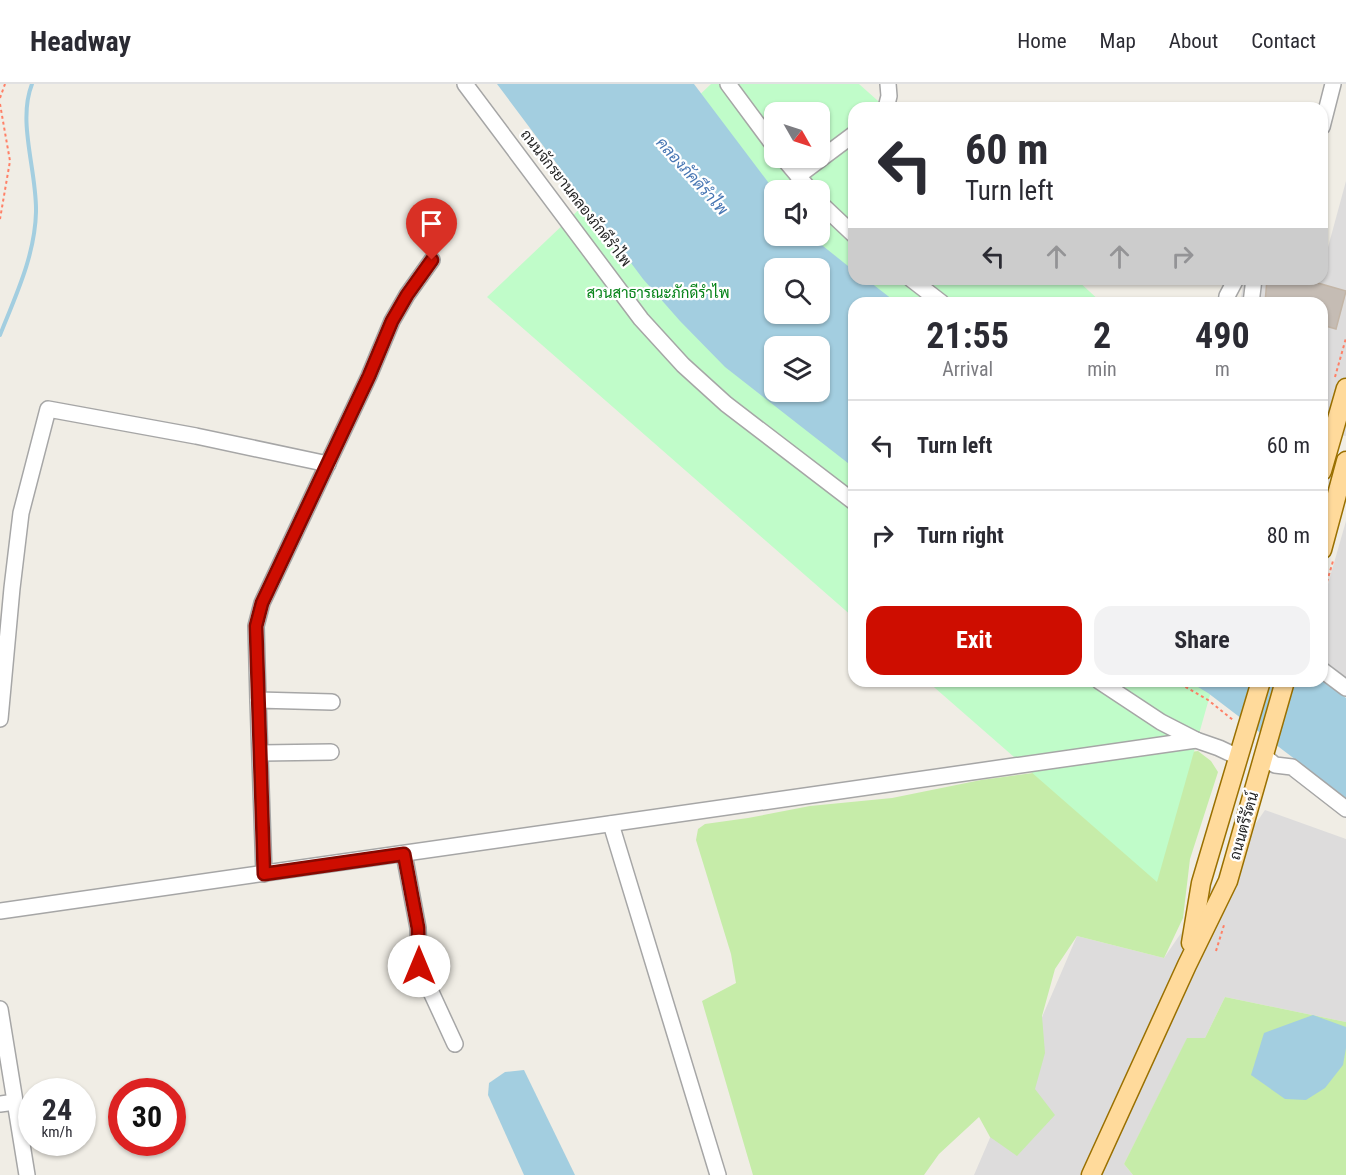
<!DOCTYPE html>
<meta charset="utf-8">
<style>
body{margin:0;font-family:"Roboto Condensed",Sarabun,sans-serif;background:#f2f2f3;color:#2b2b33;height:100vh;display:flex;flex-direction:column;font-size:22px;white-space:nowrap}
*{box-sizing:border-box;margin:0}
p{font-size:20px;color:#7c7c81}
.icon{flex:none;width:33px;height:33px;fill:none;stroke:currentColor;stroke-width:2;stroke-linecap:round;stroke-linejoin:round}
.map{position:relative;flex:1;overflow:hidden}
.panel{position:absolute;left:848px;top:213px;width:480px;height:390px;display:flex;flex-direction:column;background:#fff;border-radius:18px;box-shadow:0 2px 4px #0004}
.panel>*{flex:none}
.top-card{position:absolute;left:848px;top:18px;width:480px;height:183px;border-radius:18px;box-shadow:0 2px 4px #0004;background:#fff;color:#2b2b33;overflow:hidden}
.needle{width:39px;rotate:129deg}
.controls{position:absolute;left:764px;top:18px;display:grid;gap:12px}
.controls a{display:grid;place-items:center;width:66px;height:66px;border-radius:12px;background:#fff;box-shadow:0 2px 4px #0004;font-size:30px}
.speed{position:absolute;left:18px;top:994px;display:flex;gap:12px;font-size:30px;font-weight:700;text-align:center}
.speed>*{display:grid;place-content:center;width:78px;height:78px;border-radius:50%;background:#fff;box-shadow:0 2px 4px #0004;line-height:1}
.speed small{font-size:15px;font-weight:400}
.speed .limit{border:9px solid #d22;background:#fff;color:#111}
.pin{position:absolute;display:grid;place-items:center;width:51px;height:51px;color:#fff;margin:-62px -26px;border-radius:50% 50% 50% 0;rotate:-45deg;box-shadow:0 0 6px #0007}
.pin .icon{rotate:45deg}
.me{position:absolute;width:66px;margin:-33px;rotate:0deg;stroke-linejoin:round;filter:drop-shadow(0 0 4px #0008)}
.turn{display:flex;align-items:center;gap:21px;height:126px;padding:0 18px;font-size:27px}
.turn .icon{width:78px;height:78px;stroke-width:2.5}
.turn b{display:block;font-size:42px;line-height:51px}
.lanes{display:flex;align-items:center;height:57px;padding:0 18px;background:#0003;justify-content:center;gap:30px;direction:ltr}
.lanes .off{opacity:.35}
.eta{display:flex;justify-content:space-evenly;align-items:center;height:102px;text-align:center}
.eta b{font-size:36px;font-weight:700;line-height:42px}
.button{display:flex;gap:12px;margin-top:auto;padding:12px 18px}
.button a{flex:1;height:69px;border-radius:18px;background:#ce0d00;color:#fff;font-size:24px;font-weight:700;line-height:69px;text-align:center}
.button a+a{background:#f2f2f3;color:#2b2b33}
ul{padding:0;list-style:none}
li{display:flex;align-items:center;gap:18px;height:90px;padding:0 18px;border-top:2px solid #e1e1e2}
li div{flex:1}
li b{display:block;font-size:22px}
li em{font-style:normal}
header{display:flex;align-items:center;gap:36px;box-sizing:border-box;height:84px;padding:0 30px;background:#fff;border-bottom:2px solid #e1e1e2}
header strong{font-size:28px}
nav{display:flex;gap:33px;margin-inline-start:auto;font-size:21px}
.map>svg:first-child{display:block}
.residential{fill:#dddcdc}
.grass{fill:#c6eca9}
.park{fill:#c0fcc9;fill-rule:evenodd}
.water{fill:#a3cee0;fill-rule:evenodd}
.lines{fill:none;stroke-linecap:round;stroke-linejoin:round}
.stream{stroke:#a3cee0;stroke-width:4}
.building{fill:#c5bcb4;stroke:#c3b5a6;stroke-width:1.5}
.minor-casing{stroke:#a6a6a6;stroke-width:18}
.major-casing{stroke:#9a7000;stroke-width:21}
.path{stroke:#ff8067;stroke-width:2;stroke-dasharray:3 3;stroke-linecap:butt}
.minor{stroke:#fff;stroke-width:15}
.major{stroke:#ffda9b;stroke-width:18}
.route-casing{stroke:#860800;stroke-width:15}
.route{stroke:#ce0d00;stroke-width:10}
.labels{text-anchor:middle;dominant-baseline:central;stroke-width:4.5;stroke-linejoin:round;paint-order:stroke}
.street-label{font-size:15px;fill:#1f1f1f;stroke:#fff}
.park-label{font-size:15px;fill:#078319;stroke:#fff}
.water-label{font-size:16px;font-style:italic;fill:#4776b3;stroke:#fff}
</style>
<header>
<strong>Headway</strong>
<nav><a>Home</a><a>Map</a><a>About</a><a>Contact</a></nav>
</header>
<div class="map">
<svg width="1346" height="1091" viewBox="0 0 1346 1091">
<rect width="100%" height="100%" fill="#f0ede5"/>
<g class="residential">
<polygon points="1346,97 1346,352 1322,349 1322,219 1240,219 1244,195 1322,195 1322,167 1327,167"/>
<polygon points="1346,437 1346,596 1322,575 1322,521"/>
<polygon points="1265,726 1346,755 1346,938 1225,913 1205,954 1187,955 1124,1080 1133,1091 974,1091 1077,852 1164,874"/>
</g>
<g class="grass">
<polygon points="1198,667 1211,677 1218,688 1190,775 1183,834 1164,874 1077,852 1055,885 1042,932 1045,969 1035,1005 1055,1031 1017,1072 990,1053 979,1033 939,1070 924,1091 753,1091 702,917 736,899 731,870 696,756 698,745 705,740 748,734 810,722 892,714 981,696"/>
<polygon points="1225,913 1346,938 1346,1091 1133,1091 1124,1080 1187,954 1205,954"/>
</g>
<g class="park">
<path d="M 711,0 L 859,0 L 886,24 L 854,24 L 854,195 L 1076,195 L 1102,219 L 854,219 L 853,533 L 487,213 ZM 774,28 L 819,28 L 819,74 L 774,74 ZM 774,106 L 819,106 L 819,152 L 774,152 ZM 774,184 L 819,184 L 819,230 L 774,230 ZM 774,262 L 819,262 L 819,308 L 774,308 Z"/>
<polygon points="927,597 1214,597 1157,798"/>
</g>
<g class="water">
<path d="M 497,0 L 694,0 L 774,106 L 774,152 L 812,152 L 818,158 L 853,186 L 854,195 L 866,195 L 897,219 L 854,219 L 853,383 L 725,283 L 680,237 L 643,195 ZM 774,184 L 819,184 L 819,230 L 774,230 ZM 774,262 L 819,262 L 819,308 L 774,308 Z"/>
<polygon points="1322,595 1346,614 1346,714 1208,609 1188,597 1322,597"/>
<polygon points="1313,931 1346,943 1346,964 1343,981 1325,1004 1306,1016 1285,1015 1251,991 1264,949"/>
<polygon points="524,986 575,1091 524,1091 488,1011 489,999 505,988"/>
</g>
<g class="lines">
<path class="stream" d="M 0,251 C 16,211 35,171 36,128 C 37,87 17,38 32,0"/>
</g>
<polygon class="building" points="1267,195 1304,195 1346,207 1336,245 1322,241 1322,219 1265,219"/>
<g class="lines">
<g class="minor-casing">
<g id="minor">
<polyline points="465,0 641,235 683,281 726,320 854,418"/>
<polyline points="728,0 774,62"/>
<polyline points="886,24 889,12 888,0"/>
<polyline points="1322,43 1333,0"/>
<polyline points="783,74 810,106"/>
<polyline points="798,92 854,50"/>
<polyline points="819,118 854,151"/>
<polyline points="911,195 942,219"/>
<polyline points="1226,219 1227,212 1236,195"/>
<polyline points="1251,219 1254,195"/>
<polyline points="1322,586 1346,604"/>
<polyline points="1099,597 1161,638 1196,656"/>
<polyline points="258,616 256,542 262,519 369,292 392,237 407,211 432,176"/>
<polyline points="0,635 12,504 21,429 48,325 196,352 328,380"/>
<polyline points="261,669 331,668"/>
<polyline points="1264,672 1275,681 1292,683 1346,725"/>
<polyline points="611,740 718,1091"/>
<polyline points="404,770 418,844 419,882 455,960"/>
<polyline points="264,790 258,616 332,618"/>
<polyline points="0,827 1196,656 1219,664 1238,673"/>
<polyline points="0,925 27,1091"/>
<polyline points="0,1020 15,1018"/>
</g>
</g>
<g class="major-casing">
<g id="major">
<polyline points="1322,387 1346,304"/>
<polyline points="1322,466 1346,377"/>
<polyline points="1191,859 1201,799 1261,597"/>
<polyline points="1091,1091 1187,881 1228,797 1285,597"/>
</g>
</g>
<g class="path">
<polyline points="0,14 5,0"/>
<polyline points="0,20 10,77 0,135"/>
<polyline points="894,195 899,199"/>
<polyline points="1335,293 1346,254"/>
<polyline points="1322,515 1333,477"/>
<polyline points="1175,597 1208,616 1233,636"/>
<polyline points="1216,867 1224,841"/>
</g>
<use href="#minor" class="minor"/>
<use href="#major" class="major"/>
</g>
<g class="lines">
<g class="route-casing">
<polyline id="route" points="419,882 418,844 404,770 264,790 256,542 262,519 369,292 392,237 407,211 432,176"/>
</g>
<use href="#route" class="route"/>
</g>
<g class="labels">
<g class="street-label">
<text transform="translate(576 114) rotate(52)">ถนนจักรยานคลองภักดีรำไพ</text>
<text transform="translate(1244 742) rotate(-74)">ถนนตรีรัตน์</text>
</g>
<g class="park-label">
<text x="658" y="209">สวนสาธารณะภักดีรำไพ</text>
</g>
<g class="water-label">
<text transform="translate(692 92) rotate(48)">คลองภัคดีรำไพ</text>
</g>
</g>
</svg>
<div class="controls">
<a><svg class="needle" viewBox="-14 -14 28 28"><path d="M0-13l5 13h-10z" fill="#e53935"/><path d="M0 13l5-13h-10z" fill="#7c7c81"/></svg></a>
<a><svg class="icon" aria-label="sound" viewBox="0 0 24 24"><path d="M4 9h4l5-4v14l-5-4H4zM17 9q2 3 0 6"/></svg></a>
<a><svg class="icon" aria-label="search" viewBox="0 0 24 24"><circle cx="10" cy="10" r="6"/><path d="M15 15l6 6"/></svg></a>
<a><svg class="icon" aria-label="layers" viewBox="0 0 24 24"><path d="M12 4l9 5-9 5-9-5zM3 14l9 5 9-5"/></svg></a>
</div>
<div class="speed"><div>24<small>km/h</small></div><div class="limit">30</div></div>
<div class="pin" style="left:432px;top:176px;background:#d93025"><svg class="icon" aria-label="arrive" viewBox="0 0 24 24"><path d="M6 21V4h12l-3 4 3 4H6"/></svg></div>
<svg class="me" style="left:419px;top:882px" viewBox="-20 -20 40 40"><circle r="19" fill="#fff"/><path d="M0-13L10 11 0 6-10 11z" fill="#ce0d00"/></svg>
<div class="top-card">
<div class="turn"><svg class="icon" aria-label="left" viewBox="0 0 24 24"><path d="M17 20v-9H6M10 6l-5 5 5 5"/></svg><div><b>60 m</b>Turn left</div></div>
<div class="lanes"><svg class="icon" aria-label="left" viewBox="0 0 24 24"><path d="M17 20v-9H6M10 6l-5 5 5 5"/></svg><svg class="icon off" aria-label="ahead" viewBox="0 0 24 24"><path d="M12 20V5M6 11l6-6 6 6"/></svg><svg class="icon off" aria-label="ahead" viewBox="0 0 24 24"><path d="M12 20V5M6 11l6-6 6 6"/></svg><svg class="icon off" aria-label="right" viewBox="0 0 24 24"><path d="M7 20v-9h11M14 6l5 5-5 5"/></svg></div>
</div>
<section class="panel">
<div class="eta">
<div><b>21:55</b><p>Arrival</p></div>
<div><b>2</b><p>min</p></div>
<div><b>490</b><p>m</p></div>
</div>
<ul>
<li><svg class="icon" aria-label="left" viewBox="0 0 24 24"><path d="M17 20v-9H6M10 6l-5 5 5 5"/></svg><div><b>Turn left</b></div><em>60 m</em></li>
<li><svg class="icon" aria-label="right" viewBox="0 0 24 24"><path d="M7 20v-9h11M14 6l5 5-5 5"/></svg><div><b>Turn right</b></div><em>80 m</em></li>
</ul>
<div class="button"><a>Exit</a><a>Share</a></div>
</section>
</div>
